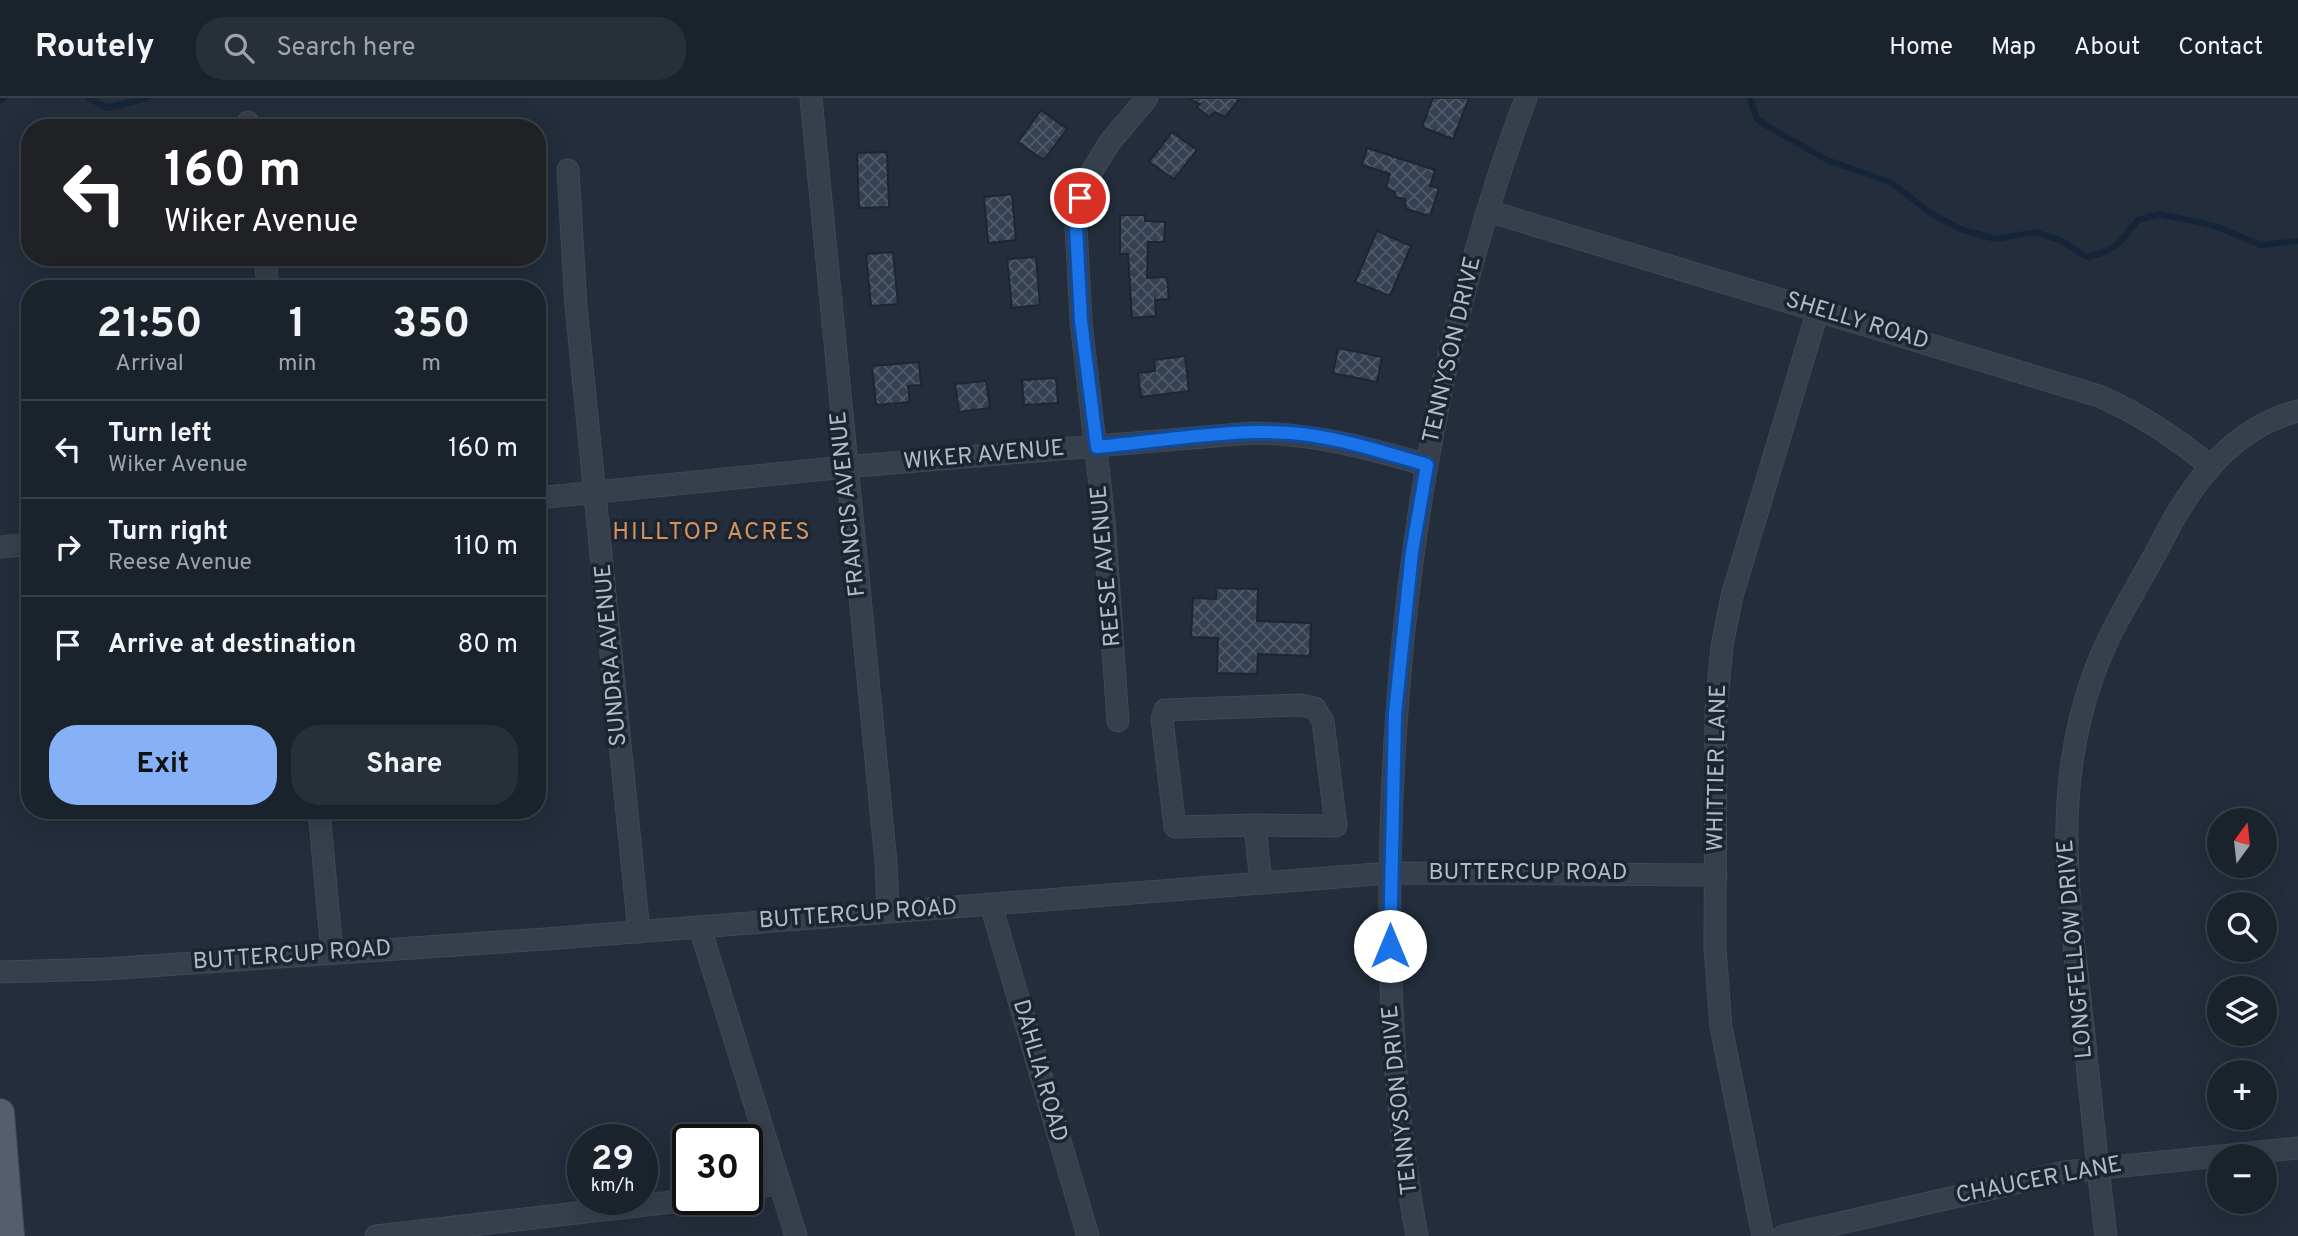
<!DOCTYPE html>
<meta charset="utf-8">
<style>
body{margin:0;font-family:Overpass,sans-serif;background:#272f38;color:#f1f3f6;height:100vh;display:flex;flex-direction:column;font-size:26px;white-space:nowrap}
*{box-sizing:border-box;margin:0}
p{font-size:23px;color:#9fa4a9}
.icon{flex:none;width:38px;height:38px;fill:none;stroke:currentColor;stroke-width:2;stroke-linecap:round;stroke-linejoin:round}
.map{position:relative;flex:1;overflow:hidden}
.drawer{position:absolute;left:21px;top:182px;width:525px;height:539px;display:flex;flex-direction:column;background:#1a222c;border-radius:28px;box-shadow:0 7px 28px #0002,0 0 0 2px #383f48}
.drawer>*{flex:none}
.hud{position:absolute;left:21px;top:21px;width:525px;height:147px;border-radius:28px;box-shadow:0 7px 28px #0002,0 0 0 2px #383f48;background:#202124;color:#fff;overflow:hidden}
.needle{width:46px;rotate:15deg}
.controls{position:absolute;left:2207px;top:710px;display:grid;gap:14px}
.controls a{display:grid;place-items:center;width:70px;height:70px;border-radius:50%;background:#1a222c;box-shadow:0 7px 28px #0002,0 0 0 2px #383f48;font-size:35px}
.speed{position:absolute;left:567px;top:1026px;display:flex;gap:14px;font-size:35px;font-weight:700;text-align:center}
.speed>*{display:grid;place-content:center;width:91px;height:91px;border-radius:50%;background:#1a222c;box-shadow:0 7px 28px #0002,0 0 0 2px #383f48;line-height:1}
.speed small{font-size:18px;font-weight:400}
.speed .limit{border:4px solid #111;border-radius:10px;background:#fff;color:#111}
.pin{position:absolute;display:grid;place-items:center;width:60px;height:60px;color:#fff;margin:-30px;border:4px solid #fff;border-radius:50%;box-shadow:0 2px 7px #0007}
.me{position:absolute;width:77px;margin:-38px;rotate:0deg;stroke-linejoin:round;filter:drop-shadow(0 0 5px #0008)}
.turn{display:flex;align-items:center;gap:24px;height:147px;padding:0 28px;font-size:32px}
.turn .icon{width:91px;height:91px;stroke-width:2.5}
.turn b{display:block;font-size:49px;line-height:60px}
.eta{display:flex;justify-content:space-evenly;align-items:center;height:119px;text-align:center}
.eta b{font-size:42px;font-weight:700;line-height:49px}
.action{display:flex;gap:14px;margin-top:auto;padding:14px 28px}
.action a{flex:1;height:80px;border-radius:28px;background:#87b1f7;color:#111;font-size:28px;font-weight:700;line-height:80px;text-align:center}
.action a+a{background:#272f38;color:#f1f3f6}
ul{padding:0;list-style:none}
li{display:flex;align-items:center;gap:21px;height:98px;padding:0 28px;border-top:2px solid #383f48}
li div{flex:1}
li b{display:block;font-size:26px}
li em{font-style:normal}
header{display:flex;align-items:center;gap:42px;box-sizing:border-box;height:98px;padding:0 35px;background:#1a222c;border-bottom:2px solid #383f48}
header strong{font-size:33px}
nav{display:flex;gap:38px;margin-inline-start:auto;font-size:24px}
.search{width:490px;height:63px;background:#272f38;display:flex;align-items:center;gap:18px;box-sizing:border-box;padding:0 24px;border-radius:28px;color:#9fa4a9;font-size:26px}
.map>svg:first-child{display:block}
.lines{fill:none;stroke-linecap:round;stroke-linejoin:round}
.stream{stroke:#162439;stroke-width:6}
.building{fill:url(#building-cross-hatch);stroke:#1e2632;stroke-width:2}
.minor-casing{stroke:#404855;stroke-width:23}
.major-casing{stroke:#404855;stroke-width:30}
.minor{stroke:#373f4c;stroke-width:21}
.major{stroke:#545e6c;stroke-width:28}
.route-casing{stroke:#114b97;stroke-width:18}
.route{stroke:#1a73e8;stroke-width:12}
.labels{text-anchor:middle;dominant-baseline:central;stroke-width:7;stroke-linejoin:round;paint-order:stroke}
.street-label{font-size:23px;fill:#b2bac7;stroke:#1c2430}
.neighbourhood-label{font-size:24px;letter-spacing:2px;fill:#d49461;stroke:#1c2430}
</style>
<header>
<strong>Routely</strong>
<div class="search"><svg class="icon" aria-label="search" viewBox="0 0 24 24"><circle cx="10" cy="10" r="6"/><path d="M15 15l6 6"/></svg>Search here</div>
<nav><a>Home</a><a>Map</a><a>About</a><a>Contact</a></nav>
</header>
<div class="map">
<svg width="2298" height="1138" viewBox="0 0 2298 1138">
<defs>
<pattern id="building-cross-hatch" width="8" height="8" patternUnits="userSpaceOnUse" patternTransform="scale(1.75)"><rect width="8" height="8" fill="#354152"/><path d="M0 0l8 8M0 8l8-8" fill="none" stroke="#505a69"/></pattern>
</defs>
<rect width="100%" height="100%" fill="#232d3b"/>
<g class="lines">
<g class="stream">
<polyline points="88,0 107,10 148,0"/>
<polyline points="1750,0 1757,21 1772,31 1827,62 1892,85 1929,114 1962,132 1996,141 2035,134 2062,143 2087,159 2105,154 2119,145 2138,122 2160,116 2215,128 2261,147 2298,143"/>
<polyline points="0,2 4,0"/>
</g>
</g>
<g class="building">
<polygon points="1187,0 1240,0 1225,19 1215,14 1209,19 1197,9 1200,6"/>
<polygon points="1433,0 1469,0 1453,41 1422,29"/>
<polygon points="1041,12 1067,31 1044,62 1018,44"/>
<polygon points="1172,34 1197,52 1174,81 1149,64"/>
<polygon points="1367,50 1435,72 1430,88 1439,90 1430,118 1406,111 1405,101 1395,99 1395,94 1386,90 1390,76 1362,67"/>
<polygon points="887,54 889,109 859,110 857,55"/>
<polygon points="1012,96 1016,142 988,145 984,99"/>
<polygon points="1120,117 1145,117 1145,123 1165,124 1164,144 1148,144 1147,180 1167,179 1169,201 1155,202 1156,218 1132,220 1128,156 1120,156"/>
<polygon points="1377,133 1411,148 1390,198 1355,184"/>
<polygon points="893,154 898,206 871,208 866,156"/>
<polygon points="1036,159 1040,207 1012,210 1007,161"/>
<polygon points="1338,250 1382,259 1377,284 1333,275"/>
<polygon points="1185,258 1189,293 1141,299 1138,275 1155,273 1154,262"/>
<polygon points="919,264 921,287 908,288 910,304 876,307 872,268"/>
<polygon points="1056,280 1058,305 1024,307 1022,282"/>
<polygon points="986,283 990,310 959,314 955,286"/>
<polygon points="1216,490 1258,491 1257,523 1311,525 1310,558 1258,556 1257,576 1217,575 1218,540 1191,539 1193,500 1216,501"/>
</g>
<g class="lines">
<g class="minor-casing">
<g id="minor">
<polyline points="811,0 886,764 888,812"/>
<polyline points="248,24 249,30"/>
<polyline points="568,72 576,208 639,834"/>
<path d="M 1488,113 L 2099,298 C 2140,316 2175,339 2210,368"/>
<polyline points="265,159 268,191"/>
<path d="M 537,400 L 845,369 L 1252,335 C 1313,335 1368,350 1427,367"/>
<polyline points="0,449 30,446"/>
<polyline points="1118,623 1104,422 1081,223 1076,129 1080,100 1087,81 1110,44 1147,0"/>
<polyline points="319,712 332,855"/>
<polyline points="1255,727 1175,729 1162,621 1165,612 1300,607 1315,610 1323,623 1336,728 1255,727 1261,785"/>
<polyline points="991,807 1088,1138"/>
<polyline points="700,830 796,1138"/>
<polyline points="0,874 105,871 545,841 1390,775 1716,777"/>
<polyline points="747,1091 778,1086"/>
<polyline points="376,1138 698,1101"/>
<path d="M 1417,1138 C 1392,1004 1387,869 1391,733 C 1398,484 1438,234 1526,0"/>
<polyline points="1763,1138 1721,929 1715,850 1716,612 1722,548 1732,498 1818,212"/>
<polyline points="1783,1138 2065,1074 2298,1050"/>
<path d="M 2106,1138 C 2096,1059 2089,980 2080,901 C 2067,789 2054,690 2092,581 C 2109,530 2140,487 2164,439 C 2193,383 2234,329 2298,313"/>
</g>
</g>
<g class="major-casing">
<polyline id="major" points="0,1015 10,1138"/>
</g>
<use href="#minor" class="minor"/>
<use href="#major" class="major"/>
</g>
<g class="lines">
<g class="route-casing">
<path id="route" d="M 1080,100 L 1076,129 L 1081,223 L 1097,349 C 1162,343 1237,329 1301,336 C 1344,341 1386,355 1427,367 L 1412,454 L 1395,615 L 1390,848"/>
</g>
<use href="#route" class="route"/>
</g>
<g class="labels">
<g class="street-label">
<text transform="translate(1857 224) rotate(17)">SHELLY ROAD</text>
<text transform="translate(1453 252) rotate(-77)">TENNYSON DRIVE</text>
<text transform="translate(984 358) rotate(-5)">WIKER AVENUE</text>
<text transform="translate(849 406) rotate(-96)">FRANCIS AVENUE</text>
<text transform="translate(1107 468) rotate(-95)">REESE AVENUE</text>
<text transform="translate(612 557) rotate(-95)">SUNDRA AVENUE</text>
<text transform="translate(1718 670) rotate(-89)">WHITTIER LANE</text>
<text x="1528" y="775">BUTTERCUP ROAD</text>
<text transform="translate(858 817) rotate(-4)">BUTTERCUP ROAD</text>
<text transform="translate(2076 851) rotate(-95)">LONGFELLOW DRIVE</text>
<text transform="translate(292 858) rotate(-4)">BUTTERCUP ROAD</text>
<text transform="translate(1039 973) rotate(74)">DAHLIA ROAD</text>
<text transform="translate(1401 1002) rotate(-96)">TENNYSON DRIVE</text>
<text transform="translate(2039 1083) rotate(-11)">CHAUCER LANE</text>
</g>
<g class="neighbourhood-label">
<text x="712" y="435">HILLTOP ACRES</text>
</g>
</g>
</svg>
<div class="controls">
<a><svg class="needle" viewBox="-14 -14 28 28"><path d="M0-13l5 13h-10z" fill="#e53935"/><path d="M0 13l5-13h-10z" fill="#9fa4a9"/></svg></a>
<a><svg class="icon" aria-label="search" viewBox="0 0 24 24"><circle cx="10" cy="10" r="6"/><path d="M15 15l6 6"/></svg></a>
<a><svg class="icon" aria-label="layers" viewBox="0 0 24 24"><path d="M12 4l9 5-9 5-9-5zM3 14l9 5 9-5"/></svg></a>
<a>+</a>
<a>−</a>
</div>
<div class="speed"><div>29<small>km/h</small></div><div class="limit">30</div></div>
<div class="pin" style="left:1080px;top:100px;background:#d93025"><svg class="icon" aria-label="arrive" viewBox="0 0 24 24"><path d="M6 21V4h12l-3 4 3 4H6"/></svg></div>
<svg class="me" style="left:1390px;top:848px" viewBox="-20 -20 40 40"><circle r="19" fill="#fff"/><path d="M0-13L10 11 0 6-10 11z" fill="#1a73e8"/></svg>
<div class="hud">
<div class="turn"><svg class="icon" aria-label="left" viewBox="0 0 24 24"><path d="M17 20v-9H6M10 6l-5 5 5 5"/></svg><div><b>160 m</b>Wiker Avenue</div></div>
</div>
<section class="drawer">
<div class="eta">
<div><b>21:50</b><p>Arrival</p></div>
<div><b>1</b><p>min</p></div>
<div><b>350</b><p>m</p></div>
</div>
<ul>
<li><svg class="icon" aria-label="left" viewBox="0 0 24 24"><path d="M17 20v-9H6M10 6l-5 5 5 5"/></svg><div><b>Turn left</b><p>Wiker Avenue</p></div><em>160 m</em></li>
<li><svg class="icon" aria-label="right" viewBox="0 0 24 24"><path d="M7 20v-9h11M14 6l5 5-5 5"/></svg><div><b>Turn right</b><p>Reese Avenue</p></div><em>110 m</em></li>
<li><svg class="icon" aria-label="arrive" viewBox="0 0 24 24"><path d="M6 21V4h12l-3 4 3 4H6"/></svg><div><b>Arrive at destination</b></div><em>80 m</em></li>
</ul>
<div class="action"><a>Exit</a><a>Share</a></div>
</section>
</div>
